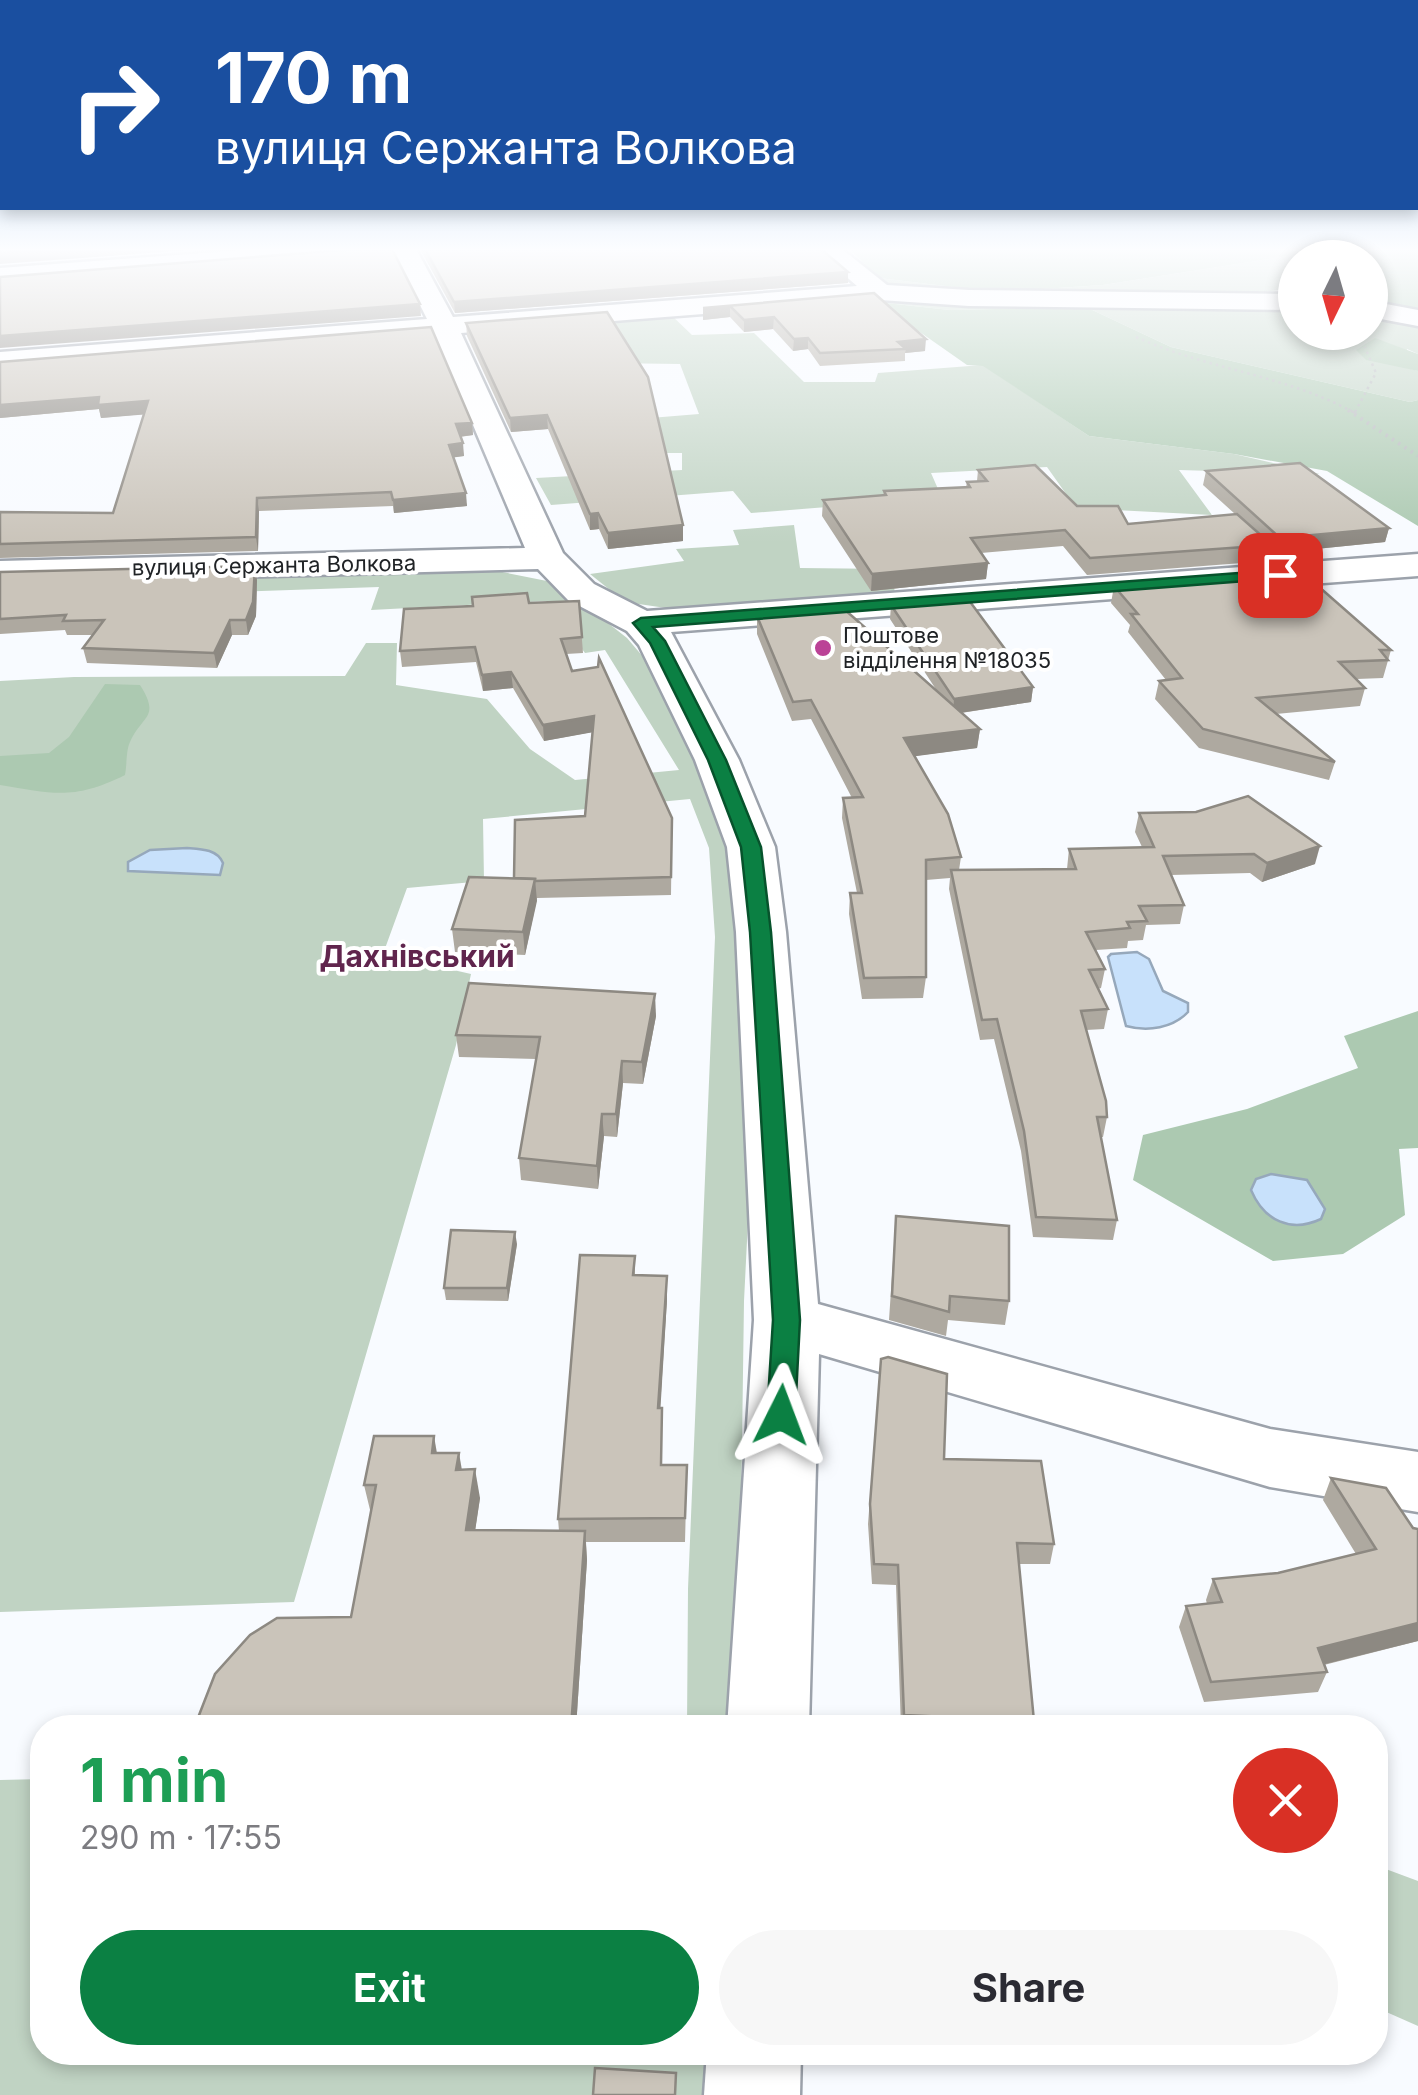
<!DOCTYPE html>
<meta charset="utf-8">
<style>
body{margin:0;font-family:Inter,sans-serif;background:#f7f7f7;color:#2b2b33;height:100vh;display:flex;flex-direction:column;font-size:38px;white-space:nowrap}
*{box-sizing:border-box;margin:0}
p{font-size:32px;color:#7c7c81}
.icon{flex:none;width:55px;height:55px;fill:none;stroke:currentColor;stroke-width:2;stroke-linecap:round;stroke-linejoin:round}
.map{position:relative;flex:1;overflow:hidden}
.sheet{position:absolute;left:30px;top:1715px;width:1358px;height:350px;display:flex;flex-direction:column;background:#fff;border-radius:40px;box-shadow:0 5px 15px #0003}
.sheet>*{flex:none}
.hud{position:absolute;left:0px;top:0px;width:1420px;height:210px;box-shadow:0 5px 15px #0003;background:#1a4fa0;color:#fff;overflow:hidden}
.needle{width:65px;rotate:185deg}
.tools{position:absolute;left:1278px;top:240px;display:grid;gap:20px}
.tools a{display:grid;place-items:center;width:110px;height:110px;border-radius:50%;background:#fff;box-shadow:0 5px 15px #0003;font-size:50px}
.pin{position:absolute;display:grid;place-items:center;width:85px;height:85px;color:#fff;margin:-42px;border-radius:20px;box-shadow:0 5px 15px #0006}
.me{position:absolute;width:110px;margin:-55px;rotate:3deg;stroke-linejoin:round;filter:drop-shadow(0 0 8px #0008)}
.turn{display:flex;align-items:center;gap:35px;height:210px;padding:0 50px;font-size:45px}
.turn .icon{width:130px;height:130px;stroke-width:2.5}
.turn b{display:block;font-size:70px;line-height:85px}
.round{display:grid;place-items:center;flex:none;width:105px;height:105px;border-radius:52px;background:#f7f7f7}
.head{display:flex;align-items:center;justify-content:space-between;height:170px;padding:0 50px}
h1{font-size:60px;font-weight:700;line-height:75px;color:#1e9e55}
.button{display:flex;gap:20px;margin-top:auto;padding:20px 50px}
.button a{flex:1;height:115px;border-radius:60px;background:#0b8043;color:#fff;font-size:40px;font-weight:700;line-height:115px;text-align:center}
.button a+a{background:#f7f7f7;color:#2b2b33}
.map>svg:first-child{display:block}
.green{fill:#c0d3c3}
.forest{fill:#acc9b1}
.water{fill:#c8e1fb;stroke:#96a8bb;stroke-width:2.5}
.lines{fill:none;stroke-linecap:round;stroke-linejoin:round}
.minor-casing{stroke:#9ca2ab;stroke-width:5}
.path-far1{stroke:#b5b8bb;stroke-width:2.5;stroke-dasharray:2.5 4;stroke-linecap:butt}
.path{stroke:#b5b8bb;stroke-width:4;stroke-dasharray:2.5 5;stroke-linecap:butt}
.minor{fill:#fff;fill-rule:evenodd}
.wall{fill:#aea9a0}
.shaded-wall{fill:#8d8982}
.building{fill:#cac4ba;stroke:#8d8982;stroke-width:2.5}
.route{fill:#0b8043;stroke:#07532c;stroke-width:2.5}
.poi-dot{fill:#bb4296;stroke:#fff;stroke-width:4}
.labels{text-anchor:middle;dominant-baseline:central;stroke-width:8;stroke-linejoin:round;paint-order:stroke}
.far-street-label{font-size:22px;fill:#202326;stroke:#fff}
.far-poi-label{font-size:22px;fill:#202326;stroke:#fff;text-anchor:start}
.quarter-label{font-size:30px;font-weight:bold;fill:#60254d;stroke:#fff}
</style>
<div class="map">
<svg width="1418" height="2095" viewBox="0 0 1418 2095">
<rect width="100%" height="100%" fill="#f8fbff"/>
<g class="green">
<polygon points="1333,249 1357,249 1295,258 1295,287 1259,293 1295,305 1295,332 1370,332 1370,309 1418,312 1418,354 1407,349 1404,367 1418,371 1418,400 1410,402 1171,347 1086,307 950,310 877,302 879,278 995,292 1103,285"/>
<polygon points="668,312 692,335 754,333 804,382 875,382 878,373 983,365 1089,436 1234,454 1320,474 1179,470 1212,515 1076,508 1047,467 931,473 942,498 751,513 733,491 551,505 536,478 682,470 682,453 628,453 638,419 699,414 680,364 606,363 558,322"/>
<polygon points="794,525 800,568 891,569 895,593 666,608 625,602 590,574 684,561 676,549 739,545 733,530"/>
<polygon points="487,569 557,583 627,638 650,665 731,823 752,1141 744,1301 738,1727 687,1727 688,1589 715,937 709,848 690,799 483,819 484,881 407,888 383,954 471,974 456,1045 294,1602 0,1612 0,681 74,677 345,676 366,643 397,643 396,685 487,699 530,749 575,780 679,770 605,650 585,653 546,601 371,610 379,587 0,600 217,579"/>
<polygon points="42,1779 42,2052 729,2053 726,2095 0,2095 0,1780"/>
<polygon points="1375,1865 1418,1881 1418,2026 1375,2007"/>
</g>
<g class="forest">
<polygon points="849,249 1333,249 1103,285 995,292 879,278"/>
<polygon points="1357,249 1418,249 1418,312 1370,309 1370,258 1318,258"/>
<polygon points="877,302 950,310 1086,307 1171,347 1410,402 1418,400 1418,526 1327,471 1234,454 1089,436 983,366 967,365"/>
<polygon points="1375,338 1418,354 1418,371 1366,360 1356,350"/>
<path d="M 105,684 L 140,685 C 161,718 142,715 130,742 C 126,750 127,765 125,775 C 75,800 54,794 0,785 L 0,756 L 49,753 L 69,737 Z"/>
<polygon points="1418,1011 1418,1148 1399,1149 1405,1215 1343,1254 1273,1261 1133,1180 1143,1135 1247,1109 1358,1068 1344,1036"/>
</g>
<g class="water">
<path d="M 187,848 C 201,849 217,849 223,863 L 220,875 L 128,871 L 128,862 L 150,850 Z"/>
<path d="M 1137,952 L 1149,959 L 1163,991 L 1188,1003 L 1188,1012 C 1173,1028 1148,1032 1126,1026 L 1108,957 L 1111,954 Z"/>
<path d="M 1271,1174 L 1307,1180 L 1325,1209 L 1321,1219 C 1291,1233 1264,1221 1251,1190 L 1256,1179 Z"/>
</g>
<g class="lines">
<g class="minor-casing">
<g id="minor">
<polygon points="258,249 373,249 361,256 0,284 0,268"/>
<polygon points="392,249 416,249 453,317 857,286 814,249 842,249 887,285 969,290 1295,294 1295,310 969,306 880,300 461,333 563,553 594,584 647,611 1418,554 1418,576 671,632 739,760 775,847 786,932 818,1304 1270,1429 1418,1452 1418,1512 1270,1487 819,1354 809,1728 727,1728 754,1320 736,932 727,847 695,760 639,645 627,631 568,600 538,569 0,583 0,561 525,548 435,335 0,370 0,352 427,319"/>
<polygon points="1370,301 1418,310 1418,326 1370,317"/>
<polygon points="707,2052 801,2052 800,2095 704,2095"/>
</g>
</g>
<g class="path-far1">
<polyline points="1201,249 1243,262"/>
<path d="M 1136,337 C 1206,369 1285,375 1353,412"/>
<polyline points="1355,412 1376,373 1365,347"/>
</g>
<g class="path">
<polyline points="1348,410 1418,456"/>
<polyline points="1354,414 1357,410"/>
</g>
<use href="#minor" class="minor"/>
</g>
<g class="wall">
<polygon points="420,249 821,249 848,283 455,313"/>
<polygon points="874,293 925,351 905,353 905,361 820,366 808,349 793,351 773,329 744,332 730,317 703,320 703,308"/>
<polygon points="466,323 683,525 683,541 608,549 599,529 590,530 548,429 511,432 467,336"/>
<polygon points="0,361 472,423 473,435 460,437 464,456 453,457 467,506 394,513 393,506 259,511 258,551 0,558 0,512 113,513 144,414 101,418 99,409 0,418"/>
<polygon points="978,470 1128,524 1235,514 1203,485 1206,471 1389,528 1385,542 1276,553 1271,548 1268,561 1087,575 1063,546 981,553 988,563 986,579 871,591 822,516 823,500 883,495 884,491 966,487 967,482 977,481"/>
<polygon points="0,572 257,580 256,616 248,635 232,635 217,668 87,663 83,648 93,635 67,635 65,630 0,634"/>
<polygon points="1114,586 1391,650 1383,678 1357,679 1365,688 1360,706 1276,714 1335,762 1329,780 1199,748 1155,699 1159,681 1166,680 1128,632 1130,625 1111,603"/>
<polygon points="472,597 529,603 579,601 583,653 566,654 572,671 672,818 671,895 537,898 525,955 455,952 452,929 514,878 585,816 592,732 544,741 513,688 483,691 476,662 402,667 400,651 473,606"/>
<polygon points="891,605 1033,687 1031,702 961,713 980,729 977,748 914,756 961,857 959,870 1067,869 1069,849 1142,847 1135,832 1139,813 1315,864 1262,882 1250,873 1171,875 1184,905 1180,924 1146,925 1143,940 1128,941 1127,948 1096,950 1105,969 1101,988 1098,989 1108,1009 1104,1029 1086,1030 1107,1117 1103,1137 1101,1137 1117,1220 1113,1240 1033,1237 1021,1151 994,1039 980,1040 949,889 950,878 926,880 926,977 923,998 862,999 849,914 850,893 857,893 842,818 843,798 852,798 811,719 792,721 757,634 757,616 939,694 890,619"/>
<polygon points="656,1016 643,1084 623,1083 617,1137 604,1136 598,1189 521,1180 519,1158 536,1059 459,1057 456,1035"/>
<polygon points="896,1216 1009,1301 1005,1325 948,1320 946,1336 889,1320"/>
<polygon points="517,1244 508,1301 446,1300 444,1288"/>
<polygon points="635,1256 635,1275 667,1300 660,1408 662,1408 662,1465 687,1465 685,1542 586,1542 587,1560 576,1728 194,1728 351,1617 371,1514 364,1485 437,1453 462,1470 480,1498 475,1530 559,1531 558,1519"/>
<polygon points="879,1379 944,1459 1054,1544 1050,1564 1019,1564 1034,1721 1032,1728 901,1728 896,1585 872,1584 868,1524"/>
<polygon points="1331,1478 1413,1528 1418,1529 1418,1641 1324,1665 1327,1672 1318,1692 1204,1702 1179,1627 1186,1606 1207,1604 1206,1600 1213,1579 1278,1573 1356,1554 1323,1500"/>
</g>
<g class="shaded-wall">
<polygon points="56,249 203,249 0,264 0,253"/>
<polygon points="848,272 848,283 455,313 454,302"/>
<polygon points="420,304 421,316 0,348 0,336"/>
<polygon points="730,306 730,317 703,320 703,308"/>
<polygon points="774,317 773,329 744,332 744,320"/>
<polygon points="808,338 808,349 793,351 794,339"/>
<polygon points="926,339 925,351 905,353 906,349 898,342"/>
<polygon points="99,397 148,401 150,414 101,418 99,409 0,418 0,405"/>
<polygon points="547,415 548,429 511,432 510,418"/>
<polygon points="472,423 473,435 457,437 456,424"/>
<polygon points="463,443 464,456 450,458 449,445"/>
<polygon points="466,493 467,506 394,513 393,500"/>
<polygon points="257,498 259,511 258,551 256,537"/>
<polygon points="598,513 599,529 590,530 590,514"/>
<polygon points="683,525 683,541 608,549 608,533"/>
<polygon points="1389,528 1385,542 1276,553 1280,538"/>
<polygon points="988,563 986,579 871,591 872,574"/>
<polygon points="255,566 257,580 256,616 248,635 246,620"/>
<polygon points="230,620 232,635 217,668 214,653"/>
<polygon points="511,672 513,688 483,691 482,675"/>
<polygon points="1033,687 1031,702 953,714 954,699"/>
<polygon points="594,716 594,732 544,741 543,725"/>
<polygon points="980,729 977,748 902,758 904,738"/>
<polygon points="1320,846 1315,864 1262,882 1267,863"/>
<polygon points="535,879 537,901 525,955 523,932"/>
<polygon points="655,994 656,1016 643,1084 642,1062"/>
<polygon points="622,1061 623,1083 617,1137 616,1114"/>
<polygon points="602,1114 604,1136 598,1189 597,1166"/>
<polygon points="515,1232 517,1244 508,1301 507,1288"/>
<polygon points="667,1276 667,1300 659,1432 658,1408"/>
<polygon points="434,1436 439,1465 432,1453"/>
<polygon points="459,1453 464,1482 456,1470"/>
<polygon points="475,1469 480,1498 471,1559 466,1530"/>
<polygon points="585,1531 587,1560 576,1728 571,1728"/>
<polygon points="1418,1623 1418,1641 1309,1668 1318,1648"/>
</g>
<g class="building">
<polygon points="0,249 56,249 0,253"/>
<polygon points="357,249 392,249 420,304 0,336 0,277"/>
<polygon points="425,249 821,249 848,272 454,302"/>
<polygon points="874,293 926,339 898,342 906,349 820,353 808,338 794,339 774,317 744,320 730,306 703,308"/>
<polygon points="607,312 648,377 683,525 608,533 598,513 590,514 547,415 510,418 466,323"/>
<polygon points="431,327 472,423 456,424 463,443 449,445 466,493 393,500 391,492 257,498 256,537 0,544 0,512 113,513 148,401 98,405 99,397 0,405 0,362"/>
<polygon points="1300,463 1389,528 1280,538 1206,471"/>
<polygon points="1035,465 1077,506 1118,506 1128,524 1237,514 1272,545 1090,558 1065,530 971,538 988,563 872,574 823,500 886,495 884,491 970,487 967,482 987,481 978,470"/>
<polygon points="255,566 253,602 246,620 230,620 214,653 83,648 104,620 63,621 66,615 0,619 0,572"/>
<polygon points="1302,572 1391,650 1380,650 1388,660 1339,662 1365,688 1257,698 1335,762 1203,729 1159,681 1182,678 1131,614 1138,614 1114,586"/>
<polygon points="527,593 529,603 579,601 582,637 561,639 572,671 598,667 599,658 672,818 671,877 535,881 535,879 514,878 515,820 585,816 594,716 543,725 511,672 482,675 475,647 400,651 404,609 473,606 472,597"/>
<polygon points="968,599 1033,687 954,699 891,605"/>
<polygon points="844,609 980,729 904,738 948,814 961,857 926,860 926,977 864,978 850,893 862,893 843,798 863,797 811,700 793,702 757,616"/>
<polygon points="1248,796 1320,846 1267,863 1254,854 1163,856 1184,905 1139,906 1147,921 1127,922 1130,928 1086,932 1105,969 1089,970 1108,1009 1081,1011 1106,1101 1107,1117 1097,1117 1117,1220 1036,1217 1024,1131 997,1019 982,1020 951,870 1076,869 1069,849 1154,847 1139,813 1196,812"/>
<polygon points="469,877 535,879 523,932 452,929"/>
<polygon points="469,983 655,994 642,1062 622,1061 616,1114 602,1114 597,1166 519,1158 540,1037 456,1035"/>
<polygon points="896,1216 1009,1226 1009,1301 950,1296 949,1312 892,1296"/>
<polygon points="451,1230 515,1232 507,1288 444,1288"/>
<polygon points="580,1255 635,1256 633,1275 667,1276 658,1408 662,1408 661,1465 687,1465 685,1518 558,1519"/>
<polygon points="888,1357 947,1374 944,1459 1041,1461 1054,1544 1017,1543 1034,1721 904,1715 898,1565 874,1564 870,1504 881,1359"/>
<polygon points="374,1436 434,1436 432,1453 459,1453 456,1470 475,1469 466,1530 585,1531 571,1728 194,1728 215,1674 250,1635 277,1618 351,1617 376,1485 364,1485"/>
<polygon points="1331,1478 1386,1488 1413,1528 1418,1529 1418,1623 1318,1648 1327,1672 1211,1682 1186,1606 1222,1602 1213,1579 1278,1573 1376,1549"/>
<polygon points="595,2068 676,2073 675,2095 593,2095"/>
</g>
<linearGradient id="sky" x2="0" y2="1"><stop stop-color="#9bc6f0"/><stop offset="0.46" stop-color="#fcfdff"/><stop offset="1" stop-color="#fcfdff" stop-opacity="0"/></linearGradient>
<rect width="1418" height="543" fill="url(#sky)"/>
<polygon class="route" points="1280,570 1285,572 1285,578 653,627 665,641 726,760 761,847 771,932 800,1320 795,1415 791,1423 781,1427 771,1423 767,1415 773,1320 750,932 741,847 708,760 650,643 633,623 641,618"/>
<circle class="poi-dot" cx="823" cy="648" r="10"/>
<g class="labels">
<g class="far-street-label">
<text transform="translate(274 565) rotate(-1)">вулиця Сержанта Волкова</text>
</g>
<g class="far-poi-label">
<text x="843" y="635">Поштове<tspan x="843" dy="25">відділення №18035</tspan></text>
</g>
<g class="quarter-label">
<text x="417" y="956">Дахнівський</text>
</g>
</g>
</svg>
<div class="tools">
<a><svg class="needle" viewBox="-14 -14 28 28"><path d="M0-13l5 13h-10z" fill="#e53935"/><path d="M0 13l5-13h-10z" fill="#7c7c81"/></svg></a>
</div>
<div class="pin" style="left:1280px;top:575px;background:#d93025"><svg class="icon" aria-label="arrive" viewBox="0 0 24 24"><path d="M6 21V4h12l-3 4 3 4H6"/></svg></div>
<svg class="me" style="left:781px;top:1415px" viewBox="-20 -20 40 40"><path d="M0-17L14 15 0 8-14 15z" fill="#0b8043" stroke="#fff" stroke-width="4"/></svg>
<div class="hud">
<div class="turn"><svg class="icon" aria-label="right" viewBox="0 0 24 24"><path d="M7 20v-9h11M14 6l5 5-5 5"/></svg><div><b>170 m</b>вулиця Сержанта Волкова</div></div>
</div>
<section class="sheet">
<div class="head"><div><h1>1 min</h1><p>290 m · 17:55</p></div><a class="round" style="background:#d93025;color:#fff"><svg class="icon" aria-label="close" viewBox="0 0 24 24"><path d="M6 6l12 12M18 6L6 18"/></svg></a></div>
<div class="button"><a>Exit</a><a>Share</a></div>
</section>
</div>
